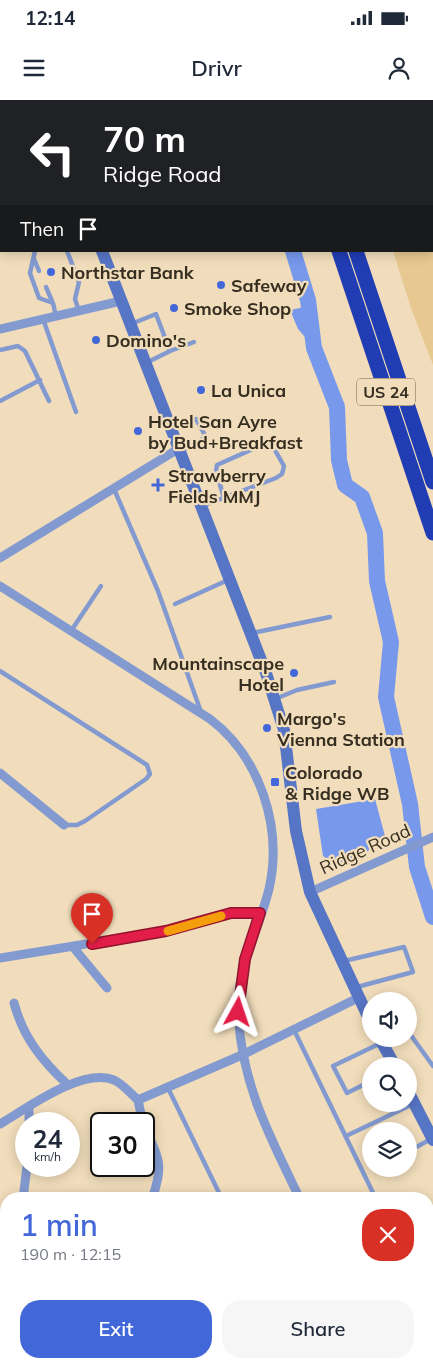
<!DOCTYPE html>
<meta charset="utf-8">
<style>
body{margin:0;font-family:Mulish,sans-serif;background:#f6f6f7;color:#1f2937;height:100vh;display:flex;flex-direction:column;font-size:19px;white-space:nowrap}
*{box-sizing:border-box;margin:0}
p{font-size:16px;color:#747a83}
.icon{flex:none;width:28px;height:28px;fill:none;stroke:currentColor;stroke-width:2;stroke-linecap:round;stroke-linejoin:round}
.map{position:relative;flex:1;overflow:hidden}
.panel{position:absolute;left:0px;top:1092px;width:434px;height:176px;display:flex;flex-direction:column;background:#fff;border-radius:20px 20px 0 0;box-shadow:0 2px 12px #0003}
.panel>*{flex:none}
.hud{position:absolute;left:0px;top:0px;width:434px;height:152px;box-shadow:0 2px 12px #0003;background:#202124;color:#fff;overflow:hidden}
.fabs{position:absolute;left:362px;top:892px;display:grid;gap:10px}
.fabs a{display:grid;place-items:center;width:55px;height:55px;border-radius:50%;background:#fff;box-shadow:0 2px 12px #0003;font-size:25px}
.speed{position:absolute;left:15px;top:1012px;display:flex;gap:10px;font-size:25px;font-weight:700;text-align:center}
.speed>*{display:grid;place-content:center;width:65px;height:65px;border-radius:50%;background:#fff;box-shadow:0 2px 12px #0003;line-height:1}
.speed small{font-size:12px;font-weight:400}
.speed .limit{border:2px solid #111;border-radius:8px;background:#fff;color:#111}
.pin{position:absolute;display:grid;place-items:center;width:42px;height:42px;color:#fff;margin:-51px -21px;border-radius:50% 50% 50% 0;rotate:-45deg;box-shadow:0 0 5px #0007}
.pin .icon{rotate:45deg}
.me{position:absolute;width:55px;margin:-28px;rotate:5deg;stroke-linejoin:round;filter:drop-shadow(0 0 4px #0008)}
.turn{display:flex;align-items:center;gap:18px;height:105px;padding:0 20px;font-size:22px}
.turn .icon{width:65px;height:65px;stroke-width:2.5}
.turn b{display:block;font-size:35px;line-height:42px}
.then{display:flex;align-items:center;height:48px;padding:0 20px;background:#0003;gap:10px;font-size:19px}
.round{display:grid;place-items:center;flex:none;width:52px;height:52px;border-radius:20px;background:#f6f6f7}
.head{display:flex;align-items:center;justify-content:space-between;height:85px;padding:0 20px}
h1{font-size:30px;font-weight:600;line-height:38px;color:#4267d9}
.cta{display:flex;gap:10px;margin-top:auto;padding:10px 20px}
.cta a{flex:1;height:58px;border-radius:20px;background:#4267d9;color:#fff;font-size:20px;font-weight:600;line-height:58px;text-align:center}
.cta a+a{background:#f6f6f7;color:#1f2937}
.status{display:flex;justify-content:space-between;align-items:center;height:35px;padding:0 25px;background:#fff;direction:ltr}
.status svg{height:14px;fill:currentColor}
header{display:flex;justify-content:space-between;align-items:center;height:65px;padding:0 20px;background:#fff;font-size:22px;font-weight:600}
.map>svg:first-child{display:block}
.green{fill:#e7c890}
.water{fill:#7798eb}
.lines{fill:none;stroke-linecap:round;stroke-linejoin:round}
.stream{stroke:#7798eb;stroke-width:2.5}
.river{stroke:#7798eb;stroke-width:16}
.lane{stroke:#839ad0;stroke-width:4.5}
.street{stroke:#839ad0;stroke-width:9}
.secondary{stroke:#5775c5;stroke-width:12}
.highway{stroke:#203db3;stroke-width:15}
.route-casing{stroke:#92132f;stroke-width:12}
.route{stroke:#e11d48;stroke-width:9}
.slow{stroke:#f59e0b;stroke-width:9}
.poi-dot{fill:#4267d9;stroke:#f1ddbb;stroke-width:2}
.labels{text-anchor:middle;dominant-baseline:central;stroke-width:4.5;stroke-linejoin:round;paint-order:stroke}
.shield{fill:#f1ddbb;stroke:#6e624f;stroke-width:1}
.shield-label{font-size:16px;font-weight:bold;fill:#362e21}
.poi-label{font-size:18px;font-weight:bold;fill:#362e21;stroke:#f1ddbb;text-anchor:start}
.street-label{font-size:18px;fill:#362e21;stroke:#f1ddbb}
</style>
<div class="status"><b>12:14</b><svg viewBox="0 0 49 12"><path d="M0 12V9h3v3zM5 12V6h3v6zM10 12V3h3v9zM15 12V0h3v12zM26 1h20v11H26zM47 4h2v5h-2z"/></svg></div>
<header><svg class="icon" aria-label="menu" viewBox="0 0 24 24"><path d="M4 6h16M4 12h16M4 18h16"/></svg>Drivr<svg class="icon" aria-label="person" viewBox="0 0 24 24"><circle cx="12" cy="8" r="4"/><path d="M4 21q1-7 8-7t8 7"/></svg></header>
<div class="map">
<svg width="433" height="1268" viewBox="0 0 433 1268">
<rect width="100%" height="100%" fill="#f1ddbb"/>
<polygon class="green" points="345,0 433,0 433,265 411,208 393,151 432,151 432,1"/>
<g class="water">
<polygon points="314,205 318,225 317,242 311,244 298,229 290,210"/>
<polygon points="375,699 385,736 379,738 368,751 335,765 323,756 316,709"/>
</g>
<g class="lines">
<g class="stream">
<polyline points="428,1197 433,1193"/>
<polyline points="327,1268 335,1262"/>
</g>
<g class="river">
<polyline points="253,0 253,1"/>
<polyline points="293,151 308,200 314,248 337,307 339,360 345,385 362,397 375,433 377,481 391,542 386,597 410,704 417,767 433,817"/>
</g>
<g class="lane">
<polyline points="0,105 1,105"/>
<polyline points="0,110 1,111"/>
<polyline points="35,151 30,173 39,198 53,203 56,216"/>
<polyline points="67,151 79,182 75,199 79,211"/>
<polyline points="34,159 39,171"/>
<polyline points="46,187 52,201"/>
<polyline points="43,219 76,312"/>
<polyline points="131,224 156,214 170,251 194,242"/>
<polyline points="0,250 18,246 25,251 49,301"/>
<polyline points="146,263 170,251"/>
<polyline points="0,301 40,280"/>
<polyline points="173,329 196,319 206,337 181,351"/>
<polyline points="114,389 158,491 201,612"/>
<polyline points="202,406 276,378 282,374 284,366 272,345 264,344 217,365 216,371 224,398"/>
<polyline points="175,504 228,480"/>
<polyline points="71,531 101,486"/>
<polyline points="252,533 330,517"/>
<polyline points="0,571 147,665 150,674 146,679 85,721 77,725 64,725"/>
<polyline points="275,599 297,590 334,582"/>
<polyline points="344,861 404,847 413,872 357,887"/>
<polyline points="294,930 376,1099"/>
<polyline points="410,934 433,966"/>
<polyline points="371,981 347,993 333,966 381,943"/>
<polyline points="168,988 222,1099"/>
<polyline points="346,1036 413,1004"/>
<polyline points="409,1051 431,1039"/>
<polyline points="0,1225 6,1224"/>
</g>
<g class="street">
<polyline points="0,58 1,58"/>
<polyline points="0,229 121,201"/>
<polyline points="0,458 178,349"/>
<path d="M 0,486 L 210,619 C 260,657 283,727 269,789 C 259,830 236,869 238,913 C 242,985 269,1035 300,1099"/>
<polyline points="0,673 64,725"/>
<polyline points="310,792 433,737"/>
<polyline points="73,847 107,888"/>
<polyline points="0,858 166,831 231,813 261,813"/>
<path d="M 14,903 C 23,937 42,961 68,985"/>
<polyline points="138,1000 143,1024"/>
<path d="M 0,1024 C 26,1009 82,967 114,980 C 123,984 131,994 138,1000 L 242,955 L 358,898"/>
<polyline points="29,1024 29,1007"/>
<path d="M 144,1025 C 158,1059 165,1062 152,1099"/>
<polyline points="23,1099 27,1066"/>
<polyline points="428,1128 433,1126"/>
<polyline points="428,1153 433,1148"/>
<polyline points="0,1154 6,1142"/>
<polyline points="428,1231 433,1227"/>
<polyline points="417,1262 419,1268"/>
<polyline points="35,1268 44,1262"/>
<polyline points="224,1268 232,1262"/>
<polyline points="280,1268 287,1262"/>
<polyline points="379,1268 385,1262"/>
</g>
<g class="secondary">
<polyline points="93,1 93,0"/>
<polyline points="102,151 266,573 284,630 296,731 310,792 371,923"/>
<polyline points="380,939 395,966"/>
<polyline points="409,993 433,1040"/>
</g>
<g class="highway">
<polyline points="307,0 307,1"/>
<polyline points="324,0 324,1"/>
<polyline points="339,151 433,433"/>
<polyline points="356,151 433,382"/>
</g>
</g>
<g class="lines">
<g class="route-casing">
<polyline id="route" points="92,844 166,831 231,813 260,813 245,859 238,912"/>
</g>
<use href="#route" class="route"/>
<polyline class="slow" points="168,831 221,816"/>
</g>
<g class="poi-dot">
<circle cx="51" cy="172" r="5"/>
<circle cx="221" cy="185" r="5"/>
<circle cx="174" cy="208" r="5"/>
<circle cx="96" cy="240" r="5"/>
<circle cx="201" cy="290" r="5"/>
<circle cx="138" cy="331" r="5"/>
<path d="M155.5 377.5h5v5h5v5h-5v5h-5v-5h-5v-5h5z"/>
<circle cx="294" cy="573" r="5"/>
<circle cx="267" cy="628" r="5"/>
<rect x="270" y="677" width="10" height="10" rx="2.5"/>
</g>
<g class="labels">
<rect class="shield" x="357" y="278.5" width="58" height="27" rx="4"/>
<g class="shield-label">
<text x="386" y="292">US 24</text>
</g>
<g class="poi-label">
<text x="61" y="172">Northstar Bank</text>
<text x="231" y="185">Safeway</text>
<text x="184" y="208">Smoke Shop</text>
<text x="106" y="240">Domino's</text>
<text x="211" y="290">La Unica</text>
<text x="148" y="321">Hotel San Ayre<tspan x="148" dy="21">by Bud+Breakfast</tspan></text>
<text x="168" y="375">Strawberry<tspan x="168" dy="21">Fields MMJ</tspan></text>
<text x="284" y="563" text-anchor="end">Mountainscape<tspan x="284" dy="21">Hotel</tspan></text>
<text x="277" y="618">Margo's<tspan x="277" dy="21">Vienna Station</tspan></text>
<text x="285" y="672">Colorado<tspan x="285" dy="21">&amp; Ridge WB</tspan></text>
</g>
<g class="street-label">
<text transform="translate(365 749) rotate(-24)">Ridge Road</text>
</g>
</g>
</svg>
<div class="fabs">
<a><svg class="icon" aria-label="sound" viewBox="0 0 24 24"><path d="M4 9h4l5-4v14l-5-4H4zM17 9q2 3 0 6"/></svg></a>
<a><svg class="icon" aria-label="search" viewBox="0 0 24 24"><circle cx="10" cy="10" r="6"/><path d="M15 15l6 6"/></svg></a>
<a><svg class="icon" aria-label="layers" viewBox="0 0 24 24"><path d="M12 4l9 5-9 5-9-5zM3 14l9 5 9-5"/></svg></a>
</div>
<div class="speed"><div>24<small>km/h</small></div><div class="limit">30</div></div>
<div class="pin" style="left:92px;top:844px;background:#d93025"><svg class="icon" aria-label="arrive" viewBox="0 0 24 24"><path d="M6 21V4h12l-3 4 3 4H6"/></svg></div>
<svg class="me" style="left:238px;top:912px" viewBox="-20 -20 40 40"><path d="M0-17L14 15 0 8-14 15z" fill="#e11d48" stroke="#fff" stroke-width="4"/></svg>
<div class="hud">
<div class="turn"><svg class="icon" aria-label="left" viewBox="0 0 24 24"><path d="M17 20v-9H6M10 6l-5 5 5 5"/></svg><div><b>70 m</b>Ridge Road</div></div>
<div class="then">Then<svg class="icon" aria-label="arrive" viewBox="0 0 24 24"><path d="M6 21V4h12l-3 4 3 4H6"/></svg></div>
</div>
<section class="panel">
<div class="head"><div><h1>1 min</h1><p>190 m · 12:15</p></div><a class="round" style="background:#d93025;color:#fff"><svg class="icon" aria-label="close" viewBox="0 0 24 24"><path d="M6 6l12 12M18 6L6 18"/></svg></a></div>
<div class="cta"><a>Exit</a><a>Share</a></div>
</section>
</div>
